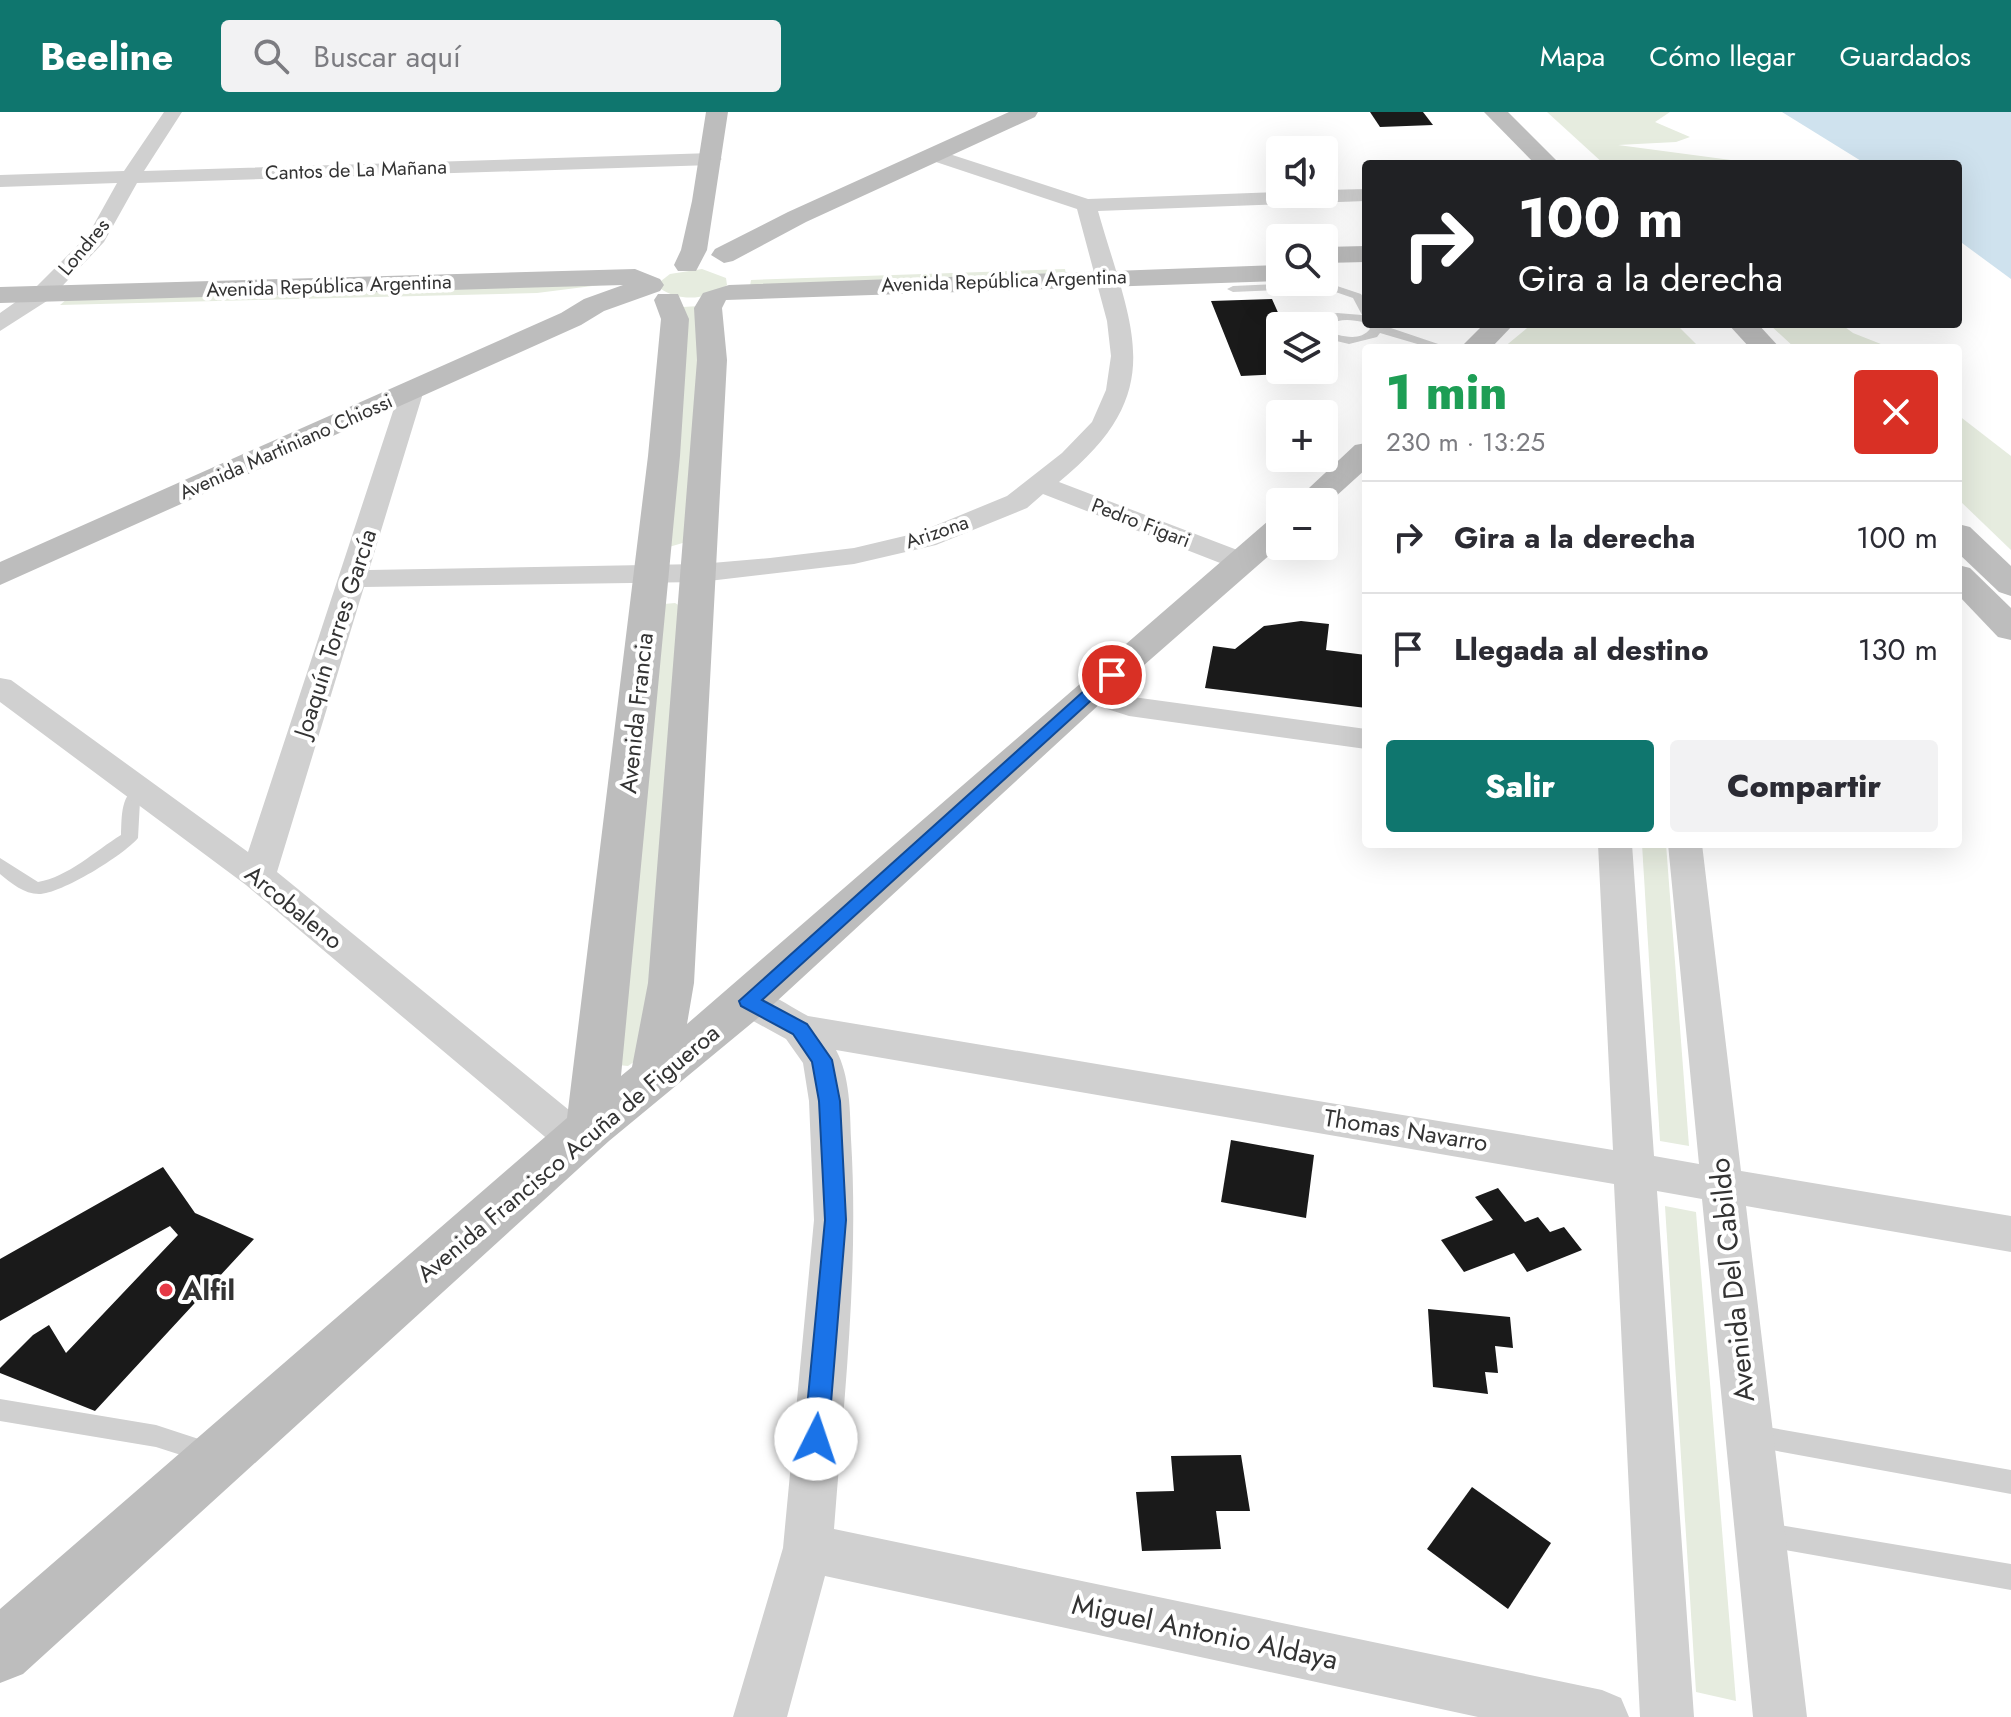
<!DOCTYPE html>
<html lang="es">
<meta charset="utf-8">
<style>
body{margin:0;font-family:Jost,sans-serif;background:#f2f2f3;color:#2b2b33;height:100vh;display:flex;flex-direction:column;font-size:30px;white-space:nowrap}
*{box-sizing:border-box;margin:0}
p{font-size:26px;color:#7c7c81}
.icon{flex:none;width:44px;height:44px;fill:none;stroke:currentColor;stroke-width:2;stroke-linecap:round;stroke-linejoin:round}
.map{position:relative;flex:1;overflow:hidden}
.details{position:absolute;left:1362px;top:232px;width:600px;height:504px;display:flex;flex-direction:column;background:#fff;border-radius:8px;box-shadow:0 8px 32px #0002}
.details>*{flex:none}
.banner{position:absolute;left:1362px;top:48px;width:600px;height:168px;border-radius:8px;box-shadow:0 8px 32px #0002;background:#202124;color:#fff;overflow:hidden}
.tools{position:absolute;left:1266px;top:24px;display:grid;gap:16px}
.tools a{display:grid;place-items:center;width:72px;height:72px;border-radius:8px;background:#fff;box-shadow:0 8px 32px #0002;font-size:40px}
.pin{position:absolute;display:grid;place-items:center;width:68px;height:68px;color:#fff;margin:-34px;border:4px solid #fff;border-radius:50%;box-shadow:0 2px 8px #0007}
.me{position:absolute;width:88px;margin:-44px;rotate:4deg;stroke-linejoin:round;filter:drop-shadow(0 0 6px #0008)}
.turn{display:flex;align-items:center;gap:28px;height:168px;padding:0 24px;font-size:36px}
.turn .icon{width:104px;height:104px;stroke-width:2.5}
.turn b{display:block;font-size:56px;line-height:68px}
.round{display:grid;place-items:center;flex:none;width:84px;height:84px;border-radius:8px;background:#f2f2f3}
.summary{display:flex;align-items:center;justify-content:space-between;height:136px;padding:0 24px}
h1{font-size:48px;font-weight:800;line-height:60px;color:#1e9e55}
.action{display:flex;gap:16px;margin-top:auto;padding:16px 24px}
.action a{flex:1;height:92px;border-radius:8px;background:#0f766e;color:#fff;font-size:32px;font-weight:800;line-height:92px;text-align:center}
.action a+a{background:#f2f2f3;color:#2b2b33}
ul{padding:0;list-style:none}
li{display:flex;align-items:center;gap:24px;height:112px;padding:0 24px;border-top:2px solid #e1e1e2}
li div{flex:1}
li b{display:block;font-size:30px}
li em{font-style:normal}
header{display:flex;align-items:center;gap:48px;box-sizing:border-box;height:112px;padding:0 40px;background:#0f766e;color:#fff}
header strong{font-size:38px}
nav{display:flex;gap:44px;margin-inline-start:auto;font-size:28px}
.search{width:560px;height:72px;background:#f2f2f3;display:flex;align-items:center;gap:20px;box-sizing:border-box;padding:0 28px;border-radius:8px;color:#7c7c81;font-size:30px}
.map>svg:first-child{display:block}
.green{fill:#e6ecdf}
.water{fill:#cfe2ee}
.building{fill:#1a1a1a}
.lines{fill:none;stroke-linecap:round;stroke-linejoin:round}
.lane{fill:#d0d0d0;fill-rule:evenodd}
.street{fill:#d0d0d0;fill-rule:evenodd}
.secondary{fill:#bdbdbd;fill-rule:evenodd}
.route{fill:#1a73e8;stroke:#114b97;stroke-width:2}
.poi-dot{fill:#e63946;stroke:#fff;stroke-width:3}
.labels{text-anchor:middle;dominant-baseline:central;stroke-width:8;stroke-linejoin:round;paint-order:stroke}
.far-street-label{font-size:20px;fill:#333;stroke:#fff}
.street-label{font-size:24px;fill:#333;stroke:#fff}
.near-street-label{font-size:28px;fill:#333;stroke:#fff}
.near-poi-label{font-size:28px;font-weight:bold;fill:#333;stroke:#fff;text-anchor:start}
</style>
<header>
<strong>Beeline</strong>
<div class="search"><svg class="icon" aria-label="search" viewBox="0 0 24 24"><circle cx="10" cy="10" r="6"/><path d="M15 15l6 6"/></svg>Buscar aquí</div>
<nav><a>Mapa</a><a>Cómo llegar</a><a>Guardados</a></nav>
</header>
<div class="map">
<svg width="2011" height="1605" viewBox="0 0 2011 1605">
<rect width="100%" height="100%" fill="#fff"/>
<g class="green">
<polygon points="1547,0 1670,0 1655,10 1690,25 1676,30 1618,33 1746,50 1604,52"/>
<path d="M 702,157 L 726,166 L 727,173 C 708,188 680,190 661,177 L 661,169 L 670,162 Z"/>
<polygon points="1065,157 1066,162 750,174 751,168"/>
<polygon points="616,171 537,181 60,193 67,187"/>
<polygon points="699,194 701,242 686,430 669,435 683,195"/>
<polygon points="1532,212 1676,212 1700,236 1503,236"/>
<polygon points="1769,212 1841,212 1853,221 1891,236 1795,236"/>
<polygon points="1958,303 2011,344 2011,438 1958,387"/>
<polygon points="675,491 680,494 653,872 638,947 628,954 618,953 664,492"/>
<polygon points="1642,732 1666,732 1689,1034 1660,1029"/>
<polygon points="1665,1094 1696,1100 1736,1589 1696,1580"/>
</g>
<polygon class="water" points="1782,0 2011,0 2011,167 1958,128 1958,52 1866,52"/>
<g class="building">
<polygon points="1370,0 1423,0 1433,13 1380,15"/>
<polygon points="1272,187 1284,214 1280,214 1280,258 1306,261 1241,264 1211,189"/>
<polygon points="1301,509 1329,512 1326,538 1366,543 1366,596 1205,576 1213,534 1235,537 1264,514"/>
<polygon points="1231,1028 1314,1043 1306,1106 1221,1090"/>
<polygon points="163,1055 195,1101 254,1127 95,1299 0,1261 0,1256 33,1223 49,1213 66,1241 178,1123 170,1114 0,1209 0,1147"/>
<polygon points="1498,1076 1525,1110 1538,1105 1550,1120 1564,1115 1582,1138 1527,1160 1514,1141 1464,1160 1441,1128 1493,1108 1475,1085"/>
<polygon points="1428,1197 1510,1205 1513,1236 1495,1234 1498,1261 1485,1260 1488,1282 1433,1275"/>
<polygon points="1241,1343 1250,1399 1216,1399 1221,1437 1142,1439 1136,1380 1174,1379 1171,1344"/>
<polygon points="1472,1375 1551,1431 1508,1497 1427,1437"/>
</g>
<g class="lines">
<g class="lane">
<path d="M 1325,170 L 1361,182 L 1366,190 L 1366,211 C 1336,203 1334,214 1312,214 L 1316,207 L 1337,201 L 1362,203 L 1353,186 L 1324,176 L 1233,180 L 1227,177 L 1233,174 Z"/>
<path d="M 1366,212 L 1379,212 L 1450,236 L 1431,236 L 1380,221 L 1377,225 L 1349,232 L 1324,226 L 1324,219 C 1339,223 1359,231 1370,217 Z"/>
<path d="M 141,673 L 149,678 L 140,689 L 138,726 C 124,743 61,782 39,782 C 24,782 11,771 0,762 L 0,746 L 38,770 C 68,765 95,739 121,723 C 122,704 120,681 141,673 Z"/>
<polygon points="0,1287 156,1313 217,1333 221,1341 217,1349 209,1352 156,1335 0,1309"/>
<polygon points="1750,1312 2011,1358 2011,1382 1750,1334 1742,1331 1738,1323 1742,1315"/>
<polygon points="1762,1410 2011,1452 2011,1478 1762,1434 1753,1431 1750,1422 1753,1413"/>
</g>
<g class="street">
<polygon points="164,0 182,0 144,59 712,41 722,47 712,53 137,71 104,130 50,187 0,219 0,201 34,177 88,123 117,71 0,75 0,63 124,59"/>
<path d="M 934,37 L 1088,87 L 1280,80 L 1324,82 L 1324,78 L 1366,77 L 1366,89 L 1098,99 C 1132,218 1171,279 1059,370 L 1253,444 L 1257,450 L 1253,456 L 1233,456 L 1043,382 L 1027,396 L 936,433 L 854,452 L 700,470 L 364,475 L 277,760 L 591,1016 L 597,1028 L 591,1040 L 577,1044 L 563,1040 L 246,773 L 0,590 L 0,566 L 11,568 L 248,740 L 400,278 L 412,271 L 424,278 L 369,458 L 700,452 L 770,446 L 854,436 L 917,421 L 1007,384 L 1062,341 L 1092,310 L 1106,278 L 1111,244 L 1107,209 L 1077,97 L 927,47 L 924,43 L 927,39 Z"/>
<polygon points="1090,571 1133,585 1366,617 1366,637 1129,604 1079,588 1074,581 1079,574"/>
<path d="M 1598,732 L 1632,732 L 1654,1044 L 1699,1052 L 1668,732 L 1702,732 L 1741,1059 L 2011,1104 L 2011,1140 L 1746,1094 L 1807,1605 L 1753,1605 L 1702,1087 L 1657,1079 L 1694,1605 L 1640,1605 L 1614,1072 L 836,938 C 850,964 850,998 851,1027 C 859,1157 844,1287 834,1417 L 1602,1578 L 1621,1586 L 1629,1605 L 1478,1605 L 825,1464 L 787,1605 L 733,1605 L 783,1436 L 814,1108 L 809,989 L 803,951 L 786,927 L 735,899 L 729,889 L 735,879 C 760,871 785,892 808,904 L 1613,1038 Z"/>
</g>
<g class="secondary">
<polygon points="706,0 728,0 707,138 696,159 678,159 674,153 681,138 692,89"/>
<polygon points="1009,0 1038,0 1035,5 806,110 733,149 724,151 711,143 715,137 788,100"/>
<polygon points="1484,0 1508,0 1560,52 1535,52"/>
<polygon points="1366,134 1366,150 1324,151 1324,135"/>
<polygon points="1280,153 1280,169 726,188 722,196 727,248 694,871 687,912 1268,409 1280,406 1280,434 1103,589 764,901 609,1029 23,1562 0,1571 0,1497 567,1006 648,344 661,207 654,188 658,182 678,182 689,207 680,344 621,964 632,955 648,871 697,248 694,196 703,181 729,173"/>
<polygon points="635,157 660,167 664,173 660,179 604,199 581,213 0,473 0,450 561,201 584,187 623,173 0,191 0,175"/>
<polygon points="1484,212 1514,212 1491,236 1460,236"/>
<polygon points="1728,212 1758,212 1780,236 1750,236"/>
<polygon points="1366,331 1366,357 1324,395 1324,390 1294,390 1355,333"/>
<polygon points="1958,412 1970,415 2011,454 2011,484 1999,480 1958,441"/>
<polygon points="1958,453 1970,456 2011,496 2011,528 1998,525 1958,483"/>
</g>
</g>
<polygon class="route" points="1106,559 1119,563 762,888 807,912 832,948 840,989 846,1108 828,1327 825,1335 816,1338 807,1335 804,1327 825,1108 819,989 812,950 793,922 741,894 739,889"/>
<circle class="poi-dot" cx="166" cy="1178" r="8"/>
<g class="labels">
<g class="far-street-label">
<text transform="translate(356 58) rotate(-2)">Cantos de La Mañana</text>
<text transform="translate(84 135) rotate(-50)">Londres</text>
<text transform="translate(1004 169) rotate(-2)">Avenida República Argentina</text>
<text transform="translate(329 174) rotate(-2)">Avenida República Argentina</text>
<text transform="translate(286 335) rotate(-24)">Avenida Martiniano Chiossi</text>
<text transform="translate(1141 411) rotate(21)">Pedro Figari</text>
<text transform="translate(937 420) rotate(-19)">Arizona</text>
</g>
<g class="street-label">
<text transform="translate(335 521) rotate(-72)">Joaquín Torres García</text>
<text transform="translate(636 601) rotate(-84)">Avenida Francia</text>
<text transform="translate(294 795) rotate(39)">Arcobaleno</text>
<text transform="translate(1406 1018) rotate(9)">Thomas Navarro</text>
<text transform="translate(568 1041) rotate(-40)">Avenida Francisco Acuña de Figueroa</text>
</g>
<g class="near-street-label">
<text transform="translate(1732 1168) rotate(-96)">Avenida Del Cabildo</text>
<text transform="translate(1205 1520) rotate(12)">Miguel Antonio Aldaya</text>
</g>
<g class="near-poi-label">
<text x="182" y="1178">Alfil</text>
</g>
</g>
</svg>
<div class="tools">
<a><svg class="icon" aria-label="sound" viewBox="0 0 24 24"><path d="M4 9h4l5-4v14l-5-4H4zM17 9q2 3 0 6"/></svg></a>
<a><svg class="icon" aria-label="search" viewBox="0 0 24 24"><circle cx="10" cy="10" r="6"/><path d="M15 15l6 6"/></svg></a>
<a><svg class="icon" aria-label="layers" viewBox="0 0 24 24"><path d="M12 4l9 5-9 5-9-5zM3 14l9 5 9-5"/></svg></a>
<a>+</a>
<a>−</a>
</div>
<div class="pin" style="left:1112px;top:563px;background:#d93025"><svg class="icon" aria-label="arrive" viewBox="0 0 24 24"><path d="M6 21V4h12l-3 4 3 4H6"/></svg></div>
<svg class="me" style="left:816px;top:1327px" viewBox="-20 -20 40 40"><circle r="19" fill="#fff"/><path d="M0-13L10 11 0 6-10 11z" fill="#1a73e8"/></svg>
<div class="banner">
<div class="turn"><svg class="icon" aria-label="right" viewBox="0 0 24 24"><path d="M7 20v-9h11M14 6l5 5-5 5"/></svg><div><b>100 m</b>Gira a la derecha</div></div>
</div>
<section class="details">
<div class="summary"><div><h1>1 min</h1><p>230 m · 13:25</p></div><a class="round" style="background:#d93025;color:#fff"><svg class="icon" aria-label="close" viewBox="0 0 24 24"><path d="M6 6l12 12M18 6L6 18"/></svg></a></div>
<ul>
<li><svg class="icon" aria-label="right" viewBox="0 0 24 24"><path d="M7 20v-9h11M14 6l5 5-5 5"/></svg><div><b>Gira a la derecha</b></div><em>100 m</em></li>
<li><svg class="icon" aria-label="arrive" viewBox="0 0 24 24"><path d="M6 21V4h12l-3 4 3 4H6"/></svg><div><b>Llegada al destino</b></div><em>130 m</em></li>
</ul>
<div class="action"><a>Salir</a><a>Compartir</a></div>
</section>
</div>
